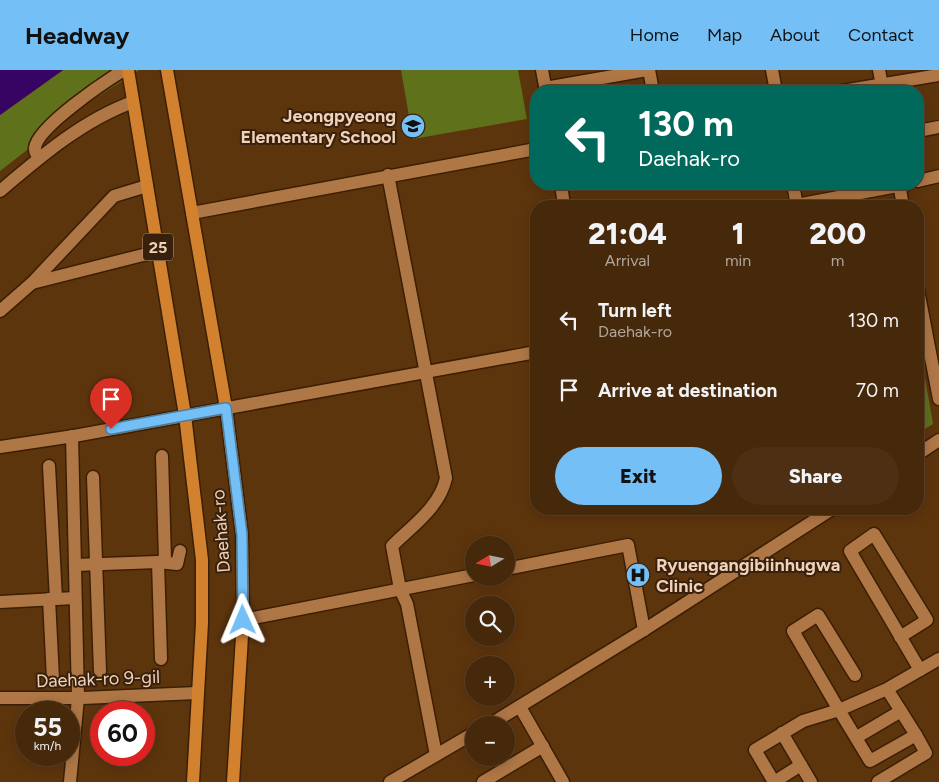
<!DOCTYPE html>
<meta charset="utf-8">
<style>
body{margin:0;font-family:Figtree,sans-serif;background:#4d3013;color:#f1f3f6;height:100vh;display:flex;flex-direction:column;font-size:19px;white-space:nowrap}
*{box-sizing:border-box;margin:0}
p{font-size:16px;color:#b0a69c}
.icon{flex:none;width:28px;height:28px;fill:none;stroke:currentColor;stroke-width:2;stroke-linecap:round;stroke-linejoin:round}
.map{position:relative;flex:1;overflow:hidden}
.sheet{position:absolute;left:530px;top:130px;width:394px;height:315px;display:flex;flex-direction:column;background:#46280a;border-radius:20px;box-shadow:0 2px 12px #0003,0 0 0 1px #5e442b}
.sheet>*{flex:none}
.hud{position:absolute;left:530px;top:15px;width:394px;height:105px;border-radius:20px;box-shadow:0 2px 12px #0003,0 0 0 1px #5e442b;background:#00695c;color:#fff;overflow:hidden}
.needle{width:32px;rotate:260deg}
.controls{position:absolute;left:465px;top:466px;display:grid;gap:10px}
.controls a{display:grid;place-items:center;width:50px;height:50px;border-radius:50%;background:#46280a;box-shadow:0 2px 12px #0003,0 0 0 1px #5e442b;font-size:25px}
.speed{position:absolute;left:15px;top:631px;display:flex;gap:10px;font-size:25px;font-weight:700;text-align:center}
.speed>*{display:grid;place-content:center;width:65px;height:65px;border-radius:50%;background:#46280a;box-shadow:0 2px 12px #0003,0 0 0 1px #5e442b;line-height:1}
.speed small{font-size:12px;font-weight:400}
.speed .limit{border:8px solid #d22;background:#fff;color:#111}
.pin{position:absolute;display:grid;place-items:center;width:42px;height:42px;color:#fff;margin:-51px -21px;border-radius:50% 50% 50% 0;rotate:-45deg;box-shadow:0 0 5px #0007}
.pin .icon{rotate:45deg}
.me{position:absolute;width:55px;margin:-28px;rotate:359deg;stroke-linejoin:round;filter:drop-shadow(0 0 4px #0008)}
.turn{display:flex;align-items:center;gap:18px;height:105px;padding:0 25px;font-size:22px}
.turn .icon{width:65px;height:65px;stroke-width:2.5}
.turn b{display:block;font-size:35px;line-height:42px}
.eta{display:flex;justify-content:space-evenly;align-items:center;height:85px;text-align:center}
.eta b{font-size:30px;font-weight:800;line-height:35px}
.cta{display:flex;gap:10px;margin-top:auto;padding:10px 25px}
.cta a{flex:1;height:58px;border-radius:30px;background:#74c0f6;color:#111;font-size:20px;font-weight:800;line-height:58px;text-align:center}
.cta a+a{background:#4d3013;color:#f1f3f6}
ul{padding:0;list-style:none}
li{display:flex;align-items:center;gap:15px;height:70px;padding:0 25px}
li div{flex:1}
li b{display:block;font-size:19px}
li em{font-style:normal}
header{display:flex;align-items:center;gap:30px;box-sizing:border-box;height:70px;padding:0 25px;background:#74c0f6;color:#111}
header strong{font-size:24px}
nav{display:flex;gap:28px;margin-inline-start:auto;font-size:18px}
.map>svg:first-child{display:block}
.green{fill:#5f711b}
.water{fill:#380464}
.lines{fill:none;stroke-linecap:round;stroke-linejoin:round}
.street-casing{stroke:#3b1f04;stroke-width:15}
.secondary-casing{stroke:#3b1f04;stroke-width:15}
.primary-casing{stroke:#3b1f04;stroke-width:15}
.street{stroke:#b07746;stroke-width:12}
.secondary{stroke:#b07746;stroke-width:12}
.primary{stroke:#d2812f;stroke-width:12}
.route-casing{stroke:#4b7da0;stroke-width:12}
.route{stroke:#74c0f6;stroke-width:9}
.labels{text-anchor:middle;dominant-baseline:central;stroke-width:4;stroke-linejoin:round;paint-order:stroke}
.shield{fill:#38210c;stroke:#ba9c85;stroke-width:1}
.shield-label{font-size:16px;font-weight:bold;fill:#f1d1b9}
.poi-label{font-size:18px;font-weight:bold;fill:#f1d1b9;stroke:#38210c;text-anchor:end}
.street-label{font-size:18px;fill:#f1d1b9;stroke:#38210c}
</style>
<header>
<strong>Headway</strong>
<nav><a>Home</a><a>Map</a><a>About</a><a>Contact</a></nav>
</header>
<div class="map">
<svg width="939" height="712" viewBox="0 0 939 712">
<rect width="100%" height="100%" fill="#5d350d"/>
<g class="green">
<polygon points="63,0 139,0 85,35 0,101 0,45"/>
<polygon points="401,0 518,0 527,49 413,69"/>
<polygon points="918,268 933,354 918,363"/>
</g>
<polygon class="water" points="0,0 63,0 0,45"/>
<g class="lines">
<g class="street-casing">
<g id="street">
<polyline points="542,0 546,21"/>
<polyline points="649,0 653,21"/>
<polyline points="772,0 776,21"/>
<polyline points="545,18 647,0"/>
<polyline points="842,21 939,5"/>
<polyline points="918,61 939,57"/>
<path d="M 388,105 L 446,408 C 440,437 412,456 392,476 L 400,519 L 407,534 L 436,685"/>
<polyline points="918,111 939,106"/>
<polyline points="561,114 564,136"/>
<polyline points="793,114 797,136"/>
<polyline points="791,136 908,114"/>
<polyline points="192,143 536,79"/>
<polyline points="32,213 114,126 147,116"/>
<polyline points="0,241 32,213 159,181"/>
<polyline points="0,377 74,366 536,282"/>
<polyline points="49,396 56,529"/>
<polyline points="93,407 100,601"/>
<polyline points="158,492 165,490 162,386"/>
<polyline points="158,492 177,494 180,481"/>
<polyline points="75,495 158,492 161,589"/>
<polyline points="506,499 628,475 644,560"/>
<polyline points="49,529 53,609"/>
<polyline points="0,532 75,528"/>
<polyline points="243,550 474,505"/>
<polyline points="900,567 927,550 874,464 850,481 920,600"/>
<polyline points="887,619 916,665 870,691 839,640 887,619 939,589"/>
<polyline points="0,628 82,628 197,623"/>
<polyline points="520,637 563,712"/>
<polyline points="782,663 811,712"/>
<polyline points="857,667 901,641"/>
<polyline points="70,712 78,628 72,366"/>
<polyline points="483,712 543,676"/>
<polyline points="774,712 755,680 803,651 839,640 793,561 818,545 855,605"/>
<polyline points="774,712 801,695"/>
<polyline points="878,712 926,683 916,665"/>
</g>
</g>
<g class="secondary-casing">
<g id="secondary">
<polyline points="879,0 883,21"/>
<path d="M 39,88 C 37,84 34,82 35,78 C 37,57 106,11 124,0"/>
<polyline points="899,114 903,136"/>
<path d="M 0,121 C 40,87 83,50 133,32"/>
<polyline points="918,220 939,329"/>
<polyline points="918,384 939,370"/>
<polyline points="489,655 644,560 832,439"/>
<polyline points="390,712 474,663"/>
</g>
</g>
<g class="primary-casing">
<g id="primary">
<polyline points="128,0 185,345 202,490 202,553 193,712"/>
<polyline points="167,0 226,338 242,465 243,550 233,712"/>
</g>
</g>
<use href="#street" class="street"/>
<use href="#secondary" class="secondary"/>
<use href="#primary" class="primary"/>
</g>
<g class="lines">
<g class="route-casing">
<polyline id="route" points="111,359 226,338 242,465 243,550"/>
</g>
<use href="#route" class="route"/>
</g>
<defs>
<g id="school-disc" transform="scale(1.25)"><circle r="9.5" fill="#74c0f6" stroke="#38210c"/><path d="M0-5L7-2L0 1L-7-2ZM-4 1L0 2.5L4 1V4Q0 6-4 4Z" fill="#111"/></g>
<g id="hospital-disc" transform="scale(1.25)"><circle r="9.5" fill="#74c0f6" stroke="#38210c"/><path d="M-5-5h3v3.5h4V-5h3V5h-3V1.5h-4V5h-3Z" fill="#111"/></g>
</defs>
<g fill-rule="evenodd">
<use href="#school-disc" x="413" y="56"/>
<use href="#hospital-disc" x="638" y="505"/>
</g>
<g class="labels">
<rect class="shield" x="143" y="163.5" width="30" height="27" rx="4"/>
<g class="shield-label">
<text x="158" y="177">25</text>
</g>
<g class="poi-label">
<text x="396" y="46">Jeongpyeong<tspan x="396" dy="21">Elementary School</tspan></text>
<text x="656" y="495" text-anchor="start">Ryuengangibiinhugwa<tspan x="656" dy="21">Clinic</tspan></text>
</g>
<g class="street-label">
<text transform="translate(221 461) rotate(-94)">Daehak-ro</text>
<text transform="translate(98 609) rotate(-2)">Daehak-ro 9-gil</text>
</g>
</g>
</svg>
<div class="controls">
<a><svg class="needle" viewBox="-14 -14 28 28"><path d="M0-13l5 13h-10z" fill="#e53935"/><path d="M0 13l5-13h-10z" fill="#b0a69c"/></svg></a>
<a><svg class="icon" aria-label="search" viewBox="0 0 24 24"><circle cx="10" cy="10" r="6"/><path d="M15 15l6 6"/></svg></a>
<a>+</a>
<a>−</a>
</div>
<div class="speed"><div>55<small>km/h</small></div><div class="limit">60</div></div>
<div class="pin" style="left:111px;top:359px;background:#d93025"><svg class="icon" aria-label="arrive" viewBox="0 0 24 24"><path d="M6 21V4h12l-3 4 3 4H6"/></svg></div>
<svg class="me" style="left:243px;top:550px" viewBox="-20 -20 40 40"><path d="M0-17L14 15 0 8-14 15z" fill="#74c0f6" stroke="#fff" stroke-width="4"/></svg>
<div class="hud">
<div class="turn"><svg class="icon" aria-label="left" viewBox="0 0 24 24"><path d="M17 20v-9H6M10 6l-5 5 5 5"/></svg><div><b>130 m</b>Daehak-ro</div></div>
</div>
<section class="sheet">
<div class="eta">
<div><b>21:04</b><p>Arrival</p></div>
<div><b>1</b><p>min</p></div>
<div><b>200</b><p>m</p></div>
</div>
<ul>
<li><svg class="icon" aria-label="left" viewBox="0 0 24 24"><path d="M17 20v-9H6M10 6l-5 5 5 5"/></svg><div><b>Turn left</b><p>Daehak-ro</p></div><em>130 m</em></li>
<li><svg class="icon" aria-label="arrive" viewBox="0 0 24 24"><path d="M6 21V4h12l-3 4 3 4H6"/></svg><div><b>Arrive at destination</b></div><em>70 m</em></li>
</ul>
<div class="cta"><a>Exit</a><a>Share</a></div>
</section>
</div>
